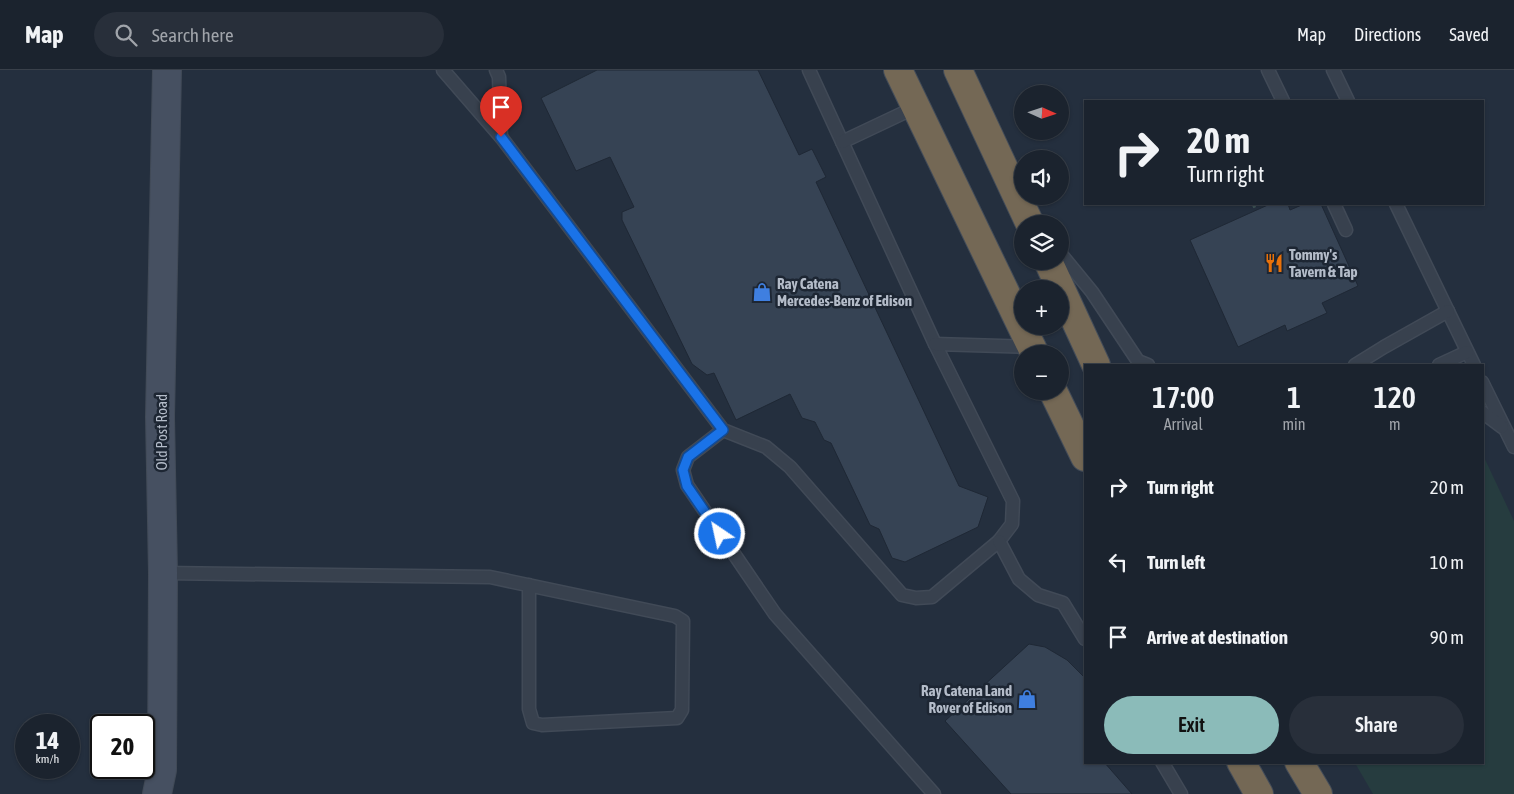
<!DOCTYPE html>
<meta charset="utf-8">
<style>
body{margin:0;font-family:"Asap Condensed",sans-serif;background:#282f3a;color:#f1f3f6;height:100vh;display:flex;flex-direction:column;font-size:19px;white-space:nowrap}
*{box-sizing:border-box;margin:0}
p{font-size:16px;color:#a0a4aa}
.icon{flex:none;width:28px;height:28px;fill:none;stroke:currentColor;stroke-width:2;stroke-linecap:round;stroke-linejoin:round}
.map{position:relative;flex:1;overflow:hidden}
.side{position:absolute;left:1084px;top:294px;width:400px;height:400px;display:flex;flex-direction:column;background:#1b232e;border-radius:0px;box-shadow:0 1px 4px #0004,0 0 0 1px #39404a}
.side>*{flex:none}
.guide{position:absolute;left:1084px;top:30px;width:400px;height:105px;border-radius:0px;box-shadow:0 1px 4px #0004,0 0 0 1px #39404a;background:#1b232e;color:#f1f3f6;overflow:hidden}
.needle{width:32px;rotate:93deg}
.tools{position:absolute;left:1014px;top:15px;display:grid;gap:10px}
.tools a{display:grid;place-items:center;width:55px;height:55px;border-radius:50%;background:#1b232e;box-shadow:0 1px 4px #0004,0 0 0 1px #39404a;font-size:25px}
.speed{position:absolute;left:15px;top:644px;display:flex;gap:10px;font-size:25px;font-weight:700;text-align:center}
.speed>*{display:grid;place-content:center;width:65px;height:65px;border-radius:50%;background:#1b232e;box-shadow:0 1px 4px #0004,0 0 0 1px #39404a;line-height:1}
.speed small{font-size:12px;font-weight:400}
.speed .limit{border:2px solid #111;border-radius:8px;background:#fff;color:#111}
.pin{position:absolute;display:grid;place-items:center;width:42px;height:42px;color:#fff;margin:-51px -21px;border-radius:50% 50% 50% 0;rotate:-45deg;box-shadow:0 0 5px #0007}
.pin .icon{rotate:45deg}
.me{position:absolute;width:55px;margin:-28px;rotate:326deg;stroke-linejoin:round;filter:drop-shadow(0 0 4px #0008)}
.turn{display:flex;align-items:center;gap:18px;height:105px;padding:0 20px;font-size:22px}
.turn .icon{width:65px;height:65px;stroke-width:2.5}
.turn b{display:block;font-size:35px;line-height:42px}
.eta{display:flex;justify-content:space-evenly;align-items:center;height:85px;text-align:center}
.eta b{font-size:30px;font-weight:600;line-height:35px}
.cta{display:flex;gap:10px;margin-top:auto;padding:10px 20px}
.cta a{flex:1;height:58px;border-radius:30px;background:#8bbbb9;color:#111;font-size:20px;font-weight:600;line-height:58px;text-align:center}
.cta a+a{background:#282f3a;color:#f1f3f6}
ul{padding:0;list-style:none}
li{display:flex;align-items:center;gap:15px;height:75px;padding:0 20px}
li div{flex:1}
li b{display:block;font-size:19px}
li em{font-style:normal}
header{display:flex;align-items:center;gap:30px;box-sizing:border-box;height:70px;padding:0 25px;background:#1b232e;border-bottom:1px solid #39404a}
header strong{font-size:24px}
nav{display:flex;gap:28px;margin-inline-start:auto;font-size:18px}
.search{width:350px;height:45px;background:#282f3a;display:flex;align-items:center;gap:12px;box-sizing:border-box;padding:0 18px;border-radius:28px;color:#a0a4aa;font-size:19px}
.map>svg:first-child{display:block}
.green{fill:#263c3f}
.building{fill:#364354;stroke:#1f2835}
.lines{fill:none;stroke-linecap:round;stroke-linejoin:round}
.lane-casing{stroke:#414a57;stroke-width:15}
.secondary-casing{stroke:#414a57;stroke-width:30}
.highway-casing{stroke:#434c59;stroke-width:30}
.path{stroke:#3f5557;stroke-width:3;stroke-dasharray:4 4;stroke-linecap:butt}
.lane{stroke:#38414e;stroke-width:12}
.secondary{stroke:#465061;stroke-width:28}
.highway{stroke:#746855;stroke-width:28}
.route-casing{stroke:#114b97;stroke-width:12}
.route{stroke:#1a73e8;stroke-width:9}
.labels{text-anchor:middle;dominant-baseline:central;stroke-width:5;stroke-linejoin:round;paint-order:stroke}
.poi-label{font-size:15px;font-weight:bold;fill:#b4bcc9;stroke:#1d2633;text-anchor:start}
.street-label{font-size:15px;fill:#b4bcc9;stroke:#1d2633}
</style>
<header>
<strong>Map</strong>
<div class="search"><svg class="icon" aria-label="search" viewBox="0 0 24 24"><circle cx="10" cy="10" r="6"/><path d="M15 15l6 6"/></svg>Search here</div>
<nav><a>Map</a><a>Directions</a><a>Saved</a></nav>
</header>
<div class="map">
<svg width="1514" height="724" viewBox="0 0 1514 724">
<rect width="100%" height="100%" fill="#242f3e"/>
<polygon class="green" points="1483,385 1514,451 1514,724 1373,724 1355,693 1482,692"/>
<g class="building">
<polygon points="597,0 758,0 799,85 812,79 826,107 816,112 959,416 988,427 978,457 905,492 892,488 879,459 870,455 831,373 824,370 815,352 802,348 790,324 736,350 714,303 707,305 692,294 622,150 622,142 634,137 610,87 576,101 541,28"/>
<polygon points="1270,134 1288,134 1290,140 1304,134 1321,134 1358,216 1322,233 1327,243 1287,261 1285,255 1238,277 1190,170"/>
<polygon points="1029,574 1045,577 1067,590 1085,608 1085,692 1104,692 1132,724 1011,724 945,651"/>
</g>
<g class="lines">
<g class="lane-casing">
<g id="lane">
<polyline points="443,0 501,67 723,360 766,377 790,397 902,525 916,528 932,527 999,471 1012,454 1013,431 935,274 809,0"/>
<polyline points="496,0 499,7 501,67"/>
<polyline points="1268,0 1283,31"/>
<polyline points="1333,0 1348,31"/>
<polyline points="842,72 916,37"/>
<polyline points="1334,134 1346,160"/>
<polyline points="1396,134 1474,295"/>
<polyline points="1060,183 1092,222 1138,291 1148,295"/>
<polyline points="935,274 1032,277"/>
<polyline points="1355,295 1384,277 1448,241"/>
<polyline points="1439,295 1467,282"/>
<polyline points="1482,312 1514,377"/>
<polyline points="1482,342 1502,357"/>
<polyline points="723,360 688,387 683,400 687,415 775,544 934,724"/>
<polyline points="999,471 1019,509 1038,525 1063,533 1085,569"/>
<polyline points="163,503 490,507 675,546 683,551 682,640 677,648 542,655 533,653 529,639 529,515"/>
<polyline points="1162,692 1181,724"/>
</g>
</g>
<g class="secondary-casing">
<polyline id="secondary" points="157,724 162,700 163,503 160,347 167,0"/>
</g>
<g class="highway-casing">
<g id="highway">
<polyline points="898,0 1035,284"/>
<polyline points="958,0 1030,154"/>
<polyline points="1048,191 1096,295"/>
<polyline points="1053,321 1085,387"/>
<polyline points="1241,692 1259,724"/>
<polyline points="1299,692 1318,724"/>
</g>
</g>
<polyline class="path" points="1253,134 1256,140"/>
<use href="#lane" class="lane"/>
<use href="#secondary" class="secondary"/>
<use href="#highway" class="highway"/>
</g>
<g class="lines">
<g class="route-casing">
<polyline id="route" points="501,67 723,360 688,387 683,400 687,416 720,464"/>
</g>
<use href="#route" class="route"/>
</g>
<defs>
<g id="restaurant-bare" transform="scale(1.5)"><path d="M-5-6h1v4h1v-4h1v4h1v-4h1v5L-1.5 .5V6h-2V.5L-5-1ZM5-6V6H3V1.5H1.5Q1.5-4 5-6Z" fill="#e8710a" stroke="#1d2633" stroke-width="2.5" paint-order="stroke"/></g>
<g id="shop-bare" transform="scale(1.5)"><path d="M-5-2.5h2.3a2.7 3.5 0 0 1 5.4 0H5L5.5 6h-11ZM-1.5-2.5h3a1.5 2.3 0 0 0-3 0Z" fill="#3f7fe0" stroke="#1d2633" stroke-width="2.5" paint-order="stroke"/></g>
</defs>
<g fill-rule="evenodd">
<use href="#restaurant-bare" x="1274" y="193"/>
<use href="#shop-bare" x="762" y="222"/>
<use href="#shop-bare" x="1027" y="629"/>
</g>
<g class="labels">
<g class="poi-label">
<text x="1289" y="184">Tommy's<tspan x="1289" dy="17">Tavern &amp; Tap</tspan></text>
<text x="777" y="213">Ray Catena<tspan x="777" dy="17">Mercedes-Benz of Edison</tspan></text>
<text x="1012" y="620" text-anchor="end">Ray Catena Land<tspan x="1012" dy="17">Rover of Edison</tspan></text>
</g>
<g class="street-label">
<text transform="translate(161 362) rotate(-90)">Old Post Road</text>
</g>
</g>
</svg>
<div class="tools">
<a><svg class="needle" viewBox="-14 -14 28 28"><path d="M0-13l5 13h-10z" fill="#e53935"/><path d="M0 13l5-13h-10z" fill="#a0a4aa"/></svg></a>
<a><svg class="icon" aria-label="sound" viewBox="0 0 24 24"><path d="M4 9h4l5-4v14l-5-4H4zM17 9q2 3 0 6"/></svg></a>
<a><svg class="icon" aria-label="layers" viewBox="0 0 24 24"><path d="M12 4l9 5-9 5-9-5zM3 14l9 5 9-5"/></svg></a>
<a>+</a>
<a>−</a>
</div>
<div class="speed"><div>14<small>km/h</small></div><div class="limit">20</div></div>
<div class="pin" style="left:501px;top:67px;background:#d93025"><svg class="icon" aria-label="arrive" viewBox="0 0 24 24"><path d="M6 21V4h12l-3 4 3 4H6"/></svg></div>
<svg class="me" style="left:720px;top:464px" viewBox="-20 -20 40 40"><circle r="17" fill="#1a73e8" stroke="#fff" stroke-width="3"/><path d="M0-11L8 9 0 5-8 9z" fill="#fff"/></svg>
<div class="guide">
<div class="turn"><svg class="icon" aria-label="right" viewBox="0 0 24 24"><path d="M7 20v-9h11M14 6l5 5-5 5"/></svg><div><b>20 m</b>Turn right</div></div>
</div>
<section class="side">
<div class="eta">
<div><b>17:00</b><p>Arrival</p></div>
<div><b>1</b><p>min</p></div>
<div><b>120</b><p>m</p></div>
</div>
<ul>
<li><svg class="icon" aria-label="right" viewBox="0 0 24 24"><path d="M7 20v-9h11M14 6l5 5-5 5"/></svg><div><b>Turn right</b></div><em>20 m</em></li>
<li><svg class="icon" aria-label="left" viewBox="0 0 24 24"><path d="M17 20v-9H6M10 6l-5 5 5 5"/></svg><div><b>Turn left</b></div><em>10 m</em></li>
<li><svg class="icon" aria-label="arrive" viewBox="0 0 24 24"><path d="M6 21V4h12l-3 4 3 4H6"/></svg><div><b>Arrive at destination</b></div><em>90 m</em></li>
</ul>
<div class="cta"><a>Exit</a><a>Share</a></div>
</section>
</div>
